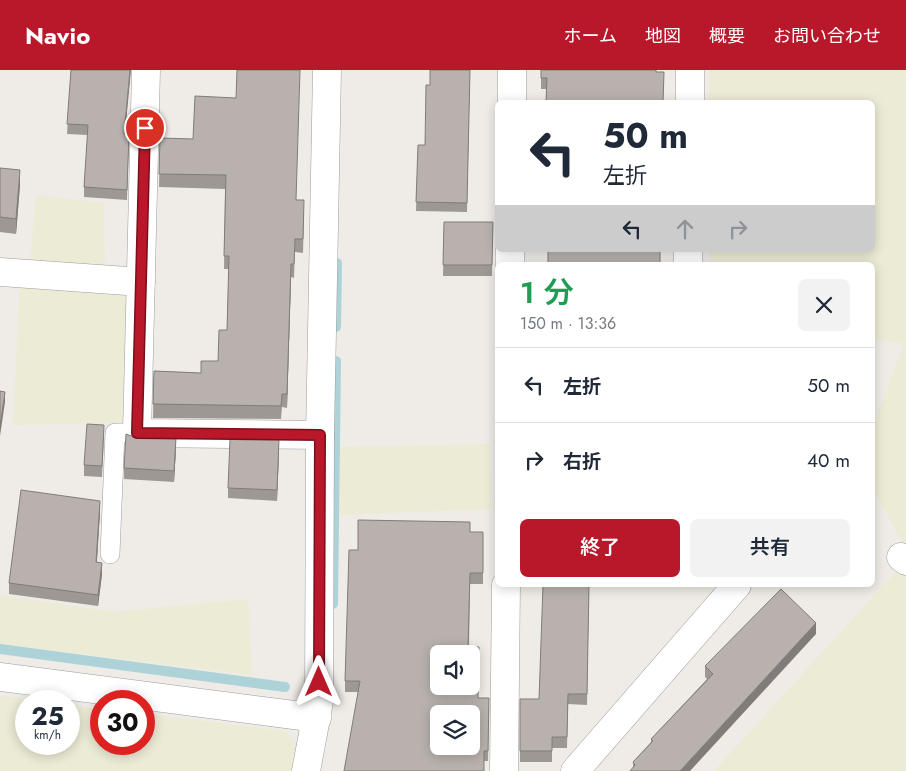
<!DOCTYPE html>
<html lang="ja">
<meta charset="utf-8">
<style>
body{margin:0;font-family:Jost,"Noto Sans JP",sans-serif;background:#f2f2f3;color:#1f2937;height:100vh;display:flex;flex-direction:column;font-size:19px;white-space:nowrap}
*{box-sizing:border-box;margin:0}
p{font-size:16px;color:#747a83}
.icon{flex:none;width:28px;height:28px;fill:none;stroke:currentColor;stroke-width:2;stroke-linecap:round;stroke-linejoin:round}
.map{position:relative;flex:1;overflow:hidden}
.side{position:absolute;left:495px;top:192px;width:380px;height:325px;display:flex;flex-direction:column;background:#fff;border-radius:8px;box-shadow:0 2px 12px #0003}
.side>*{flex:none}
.hud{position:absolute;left:495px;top:30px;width:380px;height:152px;border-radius:8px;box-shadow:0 2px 12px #0003;background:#fff;color:#1f2937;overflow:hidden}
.fabs{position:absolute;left:430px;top:575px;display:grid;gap:10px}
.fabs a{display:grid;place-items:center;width:50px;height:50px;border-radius:8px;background:#fff;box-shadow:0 2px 12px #0003;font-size:25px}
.speed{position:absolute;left:15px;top:620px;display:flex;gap:10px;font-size:25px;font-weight:700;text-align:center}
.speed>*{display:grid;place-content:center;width:65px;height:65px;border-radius:50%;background:#fff;box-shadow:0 2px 12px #0003;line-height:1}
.speed small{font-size:12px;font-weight:400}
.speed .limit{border:8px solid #d22;background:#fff;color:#111}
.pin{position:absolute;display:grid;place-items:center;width:42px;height:42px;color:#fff;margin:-21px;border:2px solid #fff;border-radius:50%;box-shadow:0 1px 5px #0007}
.me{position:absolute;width:55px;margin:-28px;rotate:0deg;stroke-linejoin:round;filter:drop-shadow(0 0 4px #0008)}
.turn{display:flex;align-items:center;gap:18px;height:105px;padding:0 25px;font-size:22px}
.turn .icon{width:65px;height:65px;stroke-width:2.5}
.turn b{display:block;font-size:35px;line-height:42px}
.lanes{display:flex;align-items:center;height:48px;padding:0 25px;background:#0003;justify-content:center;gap:25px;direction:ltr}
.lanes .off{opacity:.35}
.round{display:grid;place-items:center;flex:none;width:52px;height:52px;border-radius:8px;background:#f2f2f3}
.head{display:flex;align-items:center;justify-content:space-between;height:85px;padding:0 25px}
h1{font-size:30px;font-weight:600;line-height:38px;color:#1e9e55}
.primary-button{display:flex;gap:10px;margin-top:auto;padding:10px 25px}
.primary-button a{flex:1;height:58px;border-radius:8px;background:#b81829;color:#fff;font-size:20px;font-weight:600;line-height:58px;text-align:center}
.primary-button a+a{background:#f2f2f3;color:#1f2937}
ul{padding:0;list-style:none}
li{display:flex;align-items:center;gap:15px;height:75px;padding:0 25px;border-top:1px solid #e0e1e3}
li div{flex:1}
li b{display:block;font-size:19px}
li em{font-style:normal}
header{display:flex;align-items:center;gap:30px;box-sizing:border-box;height:70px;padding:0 25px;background:#b81829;color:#fff}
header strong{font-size:24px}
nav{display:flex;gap:28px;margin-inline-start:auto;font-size:18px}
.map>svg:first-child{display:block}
.farmland{fill:#ecebd5}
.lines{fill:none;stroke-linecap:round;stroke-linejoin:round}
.stream{stroke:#add3d8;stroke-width:10}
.lane-casing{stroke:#9d9d9d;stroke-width:20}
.street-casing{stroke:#9d9d9d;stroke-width:29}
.lane{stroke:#fff;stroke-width:19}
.street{stroke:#fff;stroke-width:28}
.wall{fill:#9e9895}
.shaded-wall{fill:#817c79}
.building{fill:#b8b1ad;stroke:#817c79;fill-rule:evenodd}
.route-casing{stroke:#78101b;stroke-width:12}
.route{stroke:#b81829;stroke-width:9}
</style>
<header>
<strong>Navio</strong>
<nav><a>ホーム</a><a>地図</a><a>概要</a><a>お問い合わせ</a></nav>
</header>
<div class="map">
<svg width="906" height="701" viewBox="0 0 906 701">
<rect width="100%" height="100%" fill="#efece7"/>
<g class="farmland">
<polygon points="709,0 906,0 906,480 873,418 873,356 904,274 873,268 872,195 710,195 710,180 872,180 872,32 709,32"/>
<polygon points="36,125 104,133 105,201 30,195"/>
<polygon points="20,212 126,219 133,227 131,353 13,355"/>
<polygon points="490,374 491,439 340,445 340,377"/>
<polygon points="899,498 906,503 906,701 714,701"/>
<polygon points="0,525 113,542 248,529 252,605 0,574"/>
<polygon points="0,626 42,631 26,631 26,674 69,674 69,635 101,639 101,674 144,674 144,644 286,661 297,676 292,701 0,701"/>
</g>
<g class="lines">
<g class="stream">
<polyline points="336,257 337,193"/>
<polyline points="333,534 336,291"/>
<polyline points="0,579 285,617"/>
</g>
<g class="lane-casing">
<polyline id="lane" points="110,484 115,363 137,363"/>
</g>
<g class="street-casing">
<g id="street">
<polyline points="146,0 137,363 320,365"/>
<polyline points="512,32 512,0"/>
<polyline points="690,32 690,0"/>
<polyline points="510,195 510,180"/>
<polyline points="688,195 688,180"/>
<polyline points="0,202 141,212"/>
<polyline points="901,487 906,491"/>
<polyline points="0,607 317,648"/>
<polyline points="306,701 319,632 320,365 327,0"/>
<polyline points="504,701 506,515"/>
<polyline points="575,701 737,515"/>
</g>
</g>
<use href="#lane" class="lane"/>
<use href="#street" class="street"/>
</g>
<g class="wall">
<polygon points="71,0 125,64 129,64 127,130 84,127 84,117 88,65 67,64"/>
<polygon points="470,0 467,142 416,141 418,75 425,75 430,15"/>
<polygon points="541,0 656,2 664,13 663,32 546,32 547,19 541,19"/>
<polygon points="160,68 193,69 297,130 304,143 303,183 295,182 294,208 291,207 287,338 282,337 281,349 153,348 154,301 201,303 218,291 227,260 229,199 224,199 225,119 159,117"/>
<polygon points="0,98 20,115 16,164 0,162"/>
<polygon points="444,152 493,152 492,206 443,206"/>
<polygon points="104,366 102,407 84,406 84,395"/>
<polygon points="137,368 176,379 174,412 124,409 124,398"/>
<polygon points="279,380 277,431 228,428 228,418"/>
<polygon points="100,442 97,492 102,504 98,536 9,524 9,513"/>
<polygon points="470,462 483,462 483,514 470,514 469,577 478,628 489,628 488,691 484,691 358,622 345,622 345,611 358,480"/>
<polygon points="589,515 587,635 568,634 567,678 552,678 552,692 520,692 520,629 539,629"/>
<polygon points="816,564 633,698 633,692 651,672 651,669 707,609 705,607 705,596"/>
</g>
<g class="shaded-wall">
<polygon points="130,0 131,0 124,74 124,64"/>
<polygon points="20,100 20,115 16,164 16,149"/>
<polygon points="291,194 291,207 287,338 287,324"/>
<polygon points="5,322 5,332 0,366 0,356"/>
<polygon points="176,368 176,379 174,412 174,401"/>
<polygon points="279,369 279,380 277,431 277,420"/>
<polygon points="100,431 100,442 96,503 96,492"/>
<polygon points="102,493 102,504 98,536 98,525"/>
<polygon points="816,553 816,564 690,701 680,701"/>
</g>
<g class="building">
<polygon points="71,0 130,0 124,64 129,64 127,120 84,117 88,55 67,54"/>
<polygon points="237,0 300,0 296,130 304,130 303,169 295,169 294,194 291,194 287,324 282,324 281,336 153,334 154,301 201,303 201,291 218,291 219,260 227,260 229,186 224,186 226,105 159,104 160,68 193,69 195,26 236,28"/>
<polygon points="430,0 470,0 467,133 416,132 418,75 425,75 426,15 430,15"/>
<polygon points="541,0 656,0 656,2 664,2 663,32 546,32 547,8 541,8"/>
<polygon points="0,98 20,100 16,149 0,147"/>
<polygon points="444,152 493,152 492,195 443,195"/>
<rect x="548" y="180" width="112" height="15"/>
<polygon points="0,321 5,322 0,356"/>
<polygon points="87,354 104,355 102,396 84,395"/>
<polygon points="126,364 137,368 176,368 174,401 124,398"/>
<polygon points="230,369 279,369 277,420 228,418"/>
<polygon points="21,420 100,431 96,492 102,493 98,525 9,513"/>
<path d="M 358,450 L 470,452 L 470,462 L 483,462 L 483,503 L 470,503 L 468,577 L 479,577 L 478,628 L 489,628 L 488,681 L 484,681 L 484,701 L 344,701 L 360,611 L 345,611 L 349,480 L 358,480 ZM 439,584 L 471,584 L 471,616 L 439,616 ZM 439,644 L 471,644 L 471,676 L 439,676 Z"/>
<polygon points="543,515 589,515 587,624 568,624 567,667 552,667 552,681 520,681 520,629 539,629"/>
<polygon points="781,519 816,553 680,701 630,701 635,695 633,692 653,671 651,669 713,604 705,596"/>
</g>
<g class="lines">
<g class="route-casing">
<polyline id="route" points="145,58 137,363 320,365 319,612"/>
</g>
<use href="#route" class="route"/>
</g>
</svg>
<div class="fabs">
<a><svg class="icon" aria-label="sound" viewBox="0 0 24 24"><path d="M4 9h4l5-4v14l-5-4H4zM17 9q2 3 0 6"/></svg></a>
<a><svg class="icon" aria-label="layers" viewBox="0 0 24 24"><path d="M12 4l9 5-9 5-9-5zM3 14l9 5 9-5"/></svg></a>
</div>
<div class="speed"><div>25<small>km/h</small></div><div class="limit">30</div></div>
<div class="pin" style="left:145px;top:58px;background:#d93025"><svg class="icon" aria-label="arrive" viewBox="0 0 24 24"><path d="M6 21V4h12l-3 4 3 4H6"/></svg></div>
<svg class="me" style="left:319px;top:612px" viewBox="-20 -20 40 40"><path d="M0-17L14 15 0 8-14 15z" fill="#b81829" stroke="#fff" stroke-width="4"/></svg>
<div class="hud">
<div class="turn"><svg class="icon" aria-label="left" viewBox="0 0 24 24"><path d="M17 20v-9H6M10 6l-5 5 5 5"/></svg><div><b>50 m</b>左折</div></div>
<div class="lanes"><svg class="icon" aria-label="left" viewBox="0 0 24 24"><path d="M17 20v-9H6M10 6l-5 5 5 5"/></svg><svg class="icon off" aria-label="ahead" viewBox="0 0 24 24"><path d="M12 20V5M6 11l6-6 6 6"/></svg><svg class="icon off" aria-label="right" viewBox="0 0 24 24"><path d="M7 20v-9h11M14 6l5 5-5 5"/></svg></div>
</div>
<section class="side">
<div class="head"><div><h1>1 分</h1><p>150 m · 13:36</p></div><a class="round"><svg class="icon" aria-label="close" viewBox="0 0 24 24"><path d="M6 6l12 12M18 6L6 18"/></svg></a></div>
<ul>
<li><svg class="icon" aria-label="left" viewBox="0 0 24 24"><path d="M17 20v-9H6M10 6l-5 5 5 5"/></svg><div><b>左折</b></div><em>50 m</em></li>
<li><svg class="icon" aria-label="right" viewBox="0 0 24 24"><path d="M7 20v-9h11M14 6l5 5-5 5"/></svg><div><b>右折</b></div><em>40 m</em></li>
</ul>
<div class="primary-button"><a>終了</a><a>共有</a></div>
</section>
</div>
